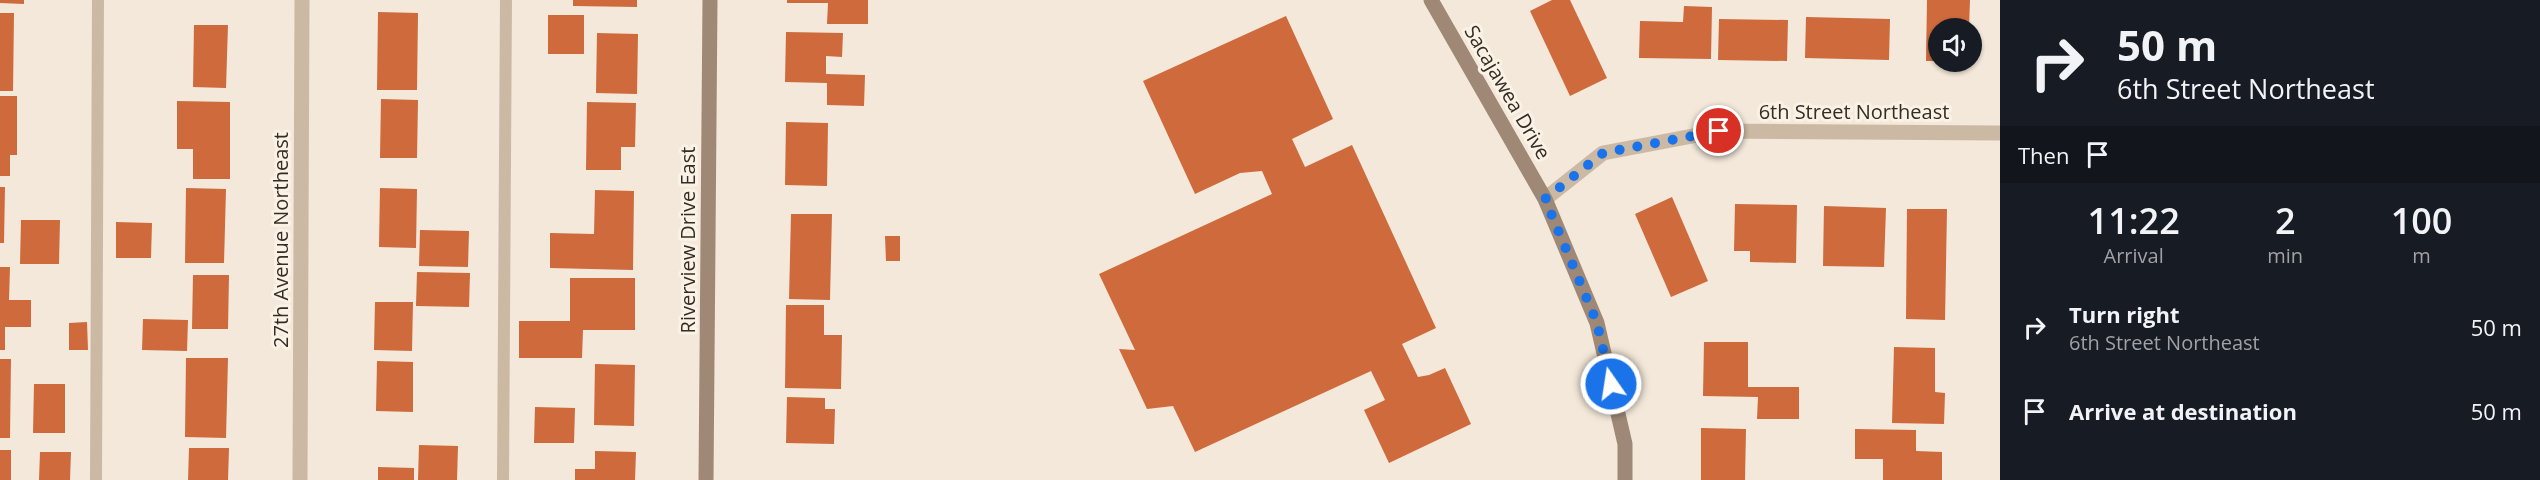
<!DOCTYPE html>
<style>
body{margin:0;font-family:"Open Sans",sans-serif;background:#242831;color:#f1f3f6;height:100vh;display:flex;flex-direction:column;font-size:22px;white-space:nowrap}
*{box-sizing:border-box;margin:0}
p{font-size:20px;color:#9ea1a6}
.icon{flex:none;width:33px;height:33px;fill:none;stroke:currentColor;stroke-width:2;stroke-linecap:round;stroke-linejoin:round}
.map{position:relative;flex:1;overflow:hidden}
.details{display:flex;flex-direction:column;background:#171b24;width:540px}
.details>*{flex:none}
.top-card{background:#171b24;color:#f1f3f6;overflow:hidden}
.buttons{position:absolute;left:1928px;top:18px;display:grid;gap:12px}
.buttons a{display:grid;place-items:center;width:54px;height:54px;border-radius:50%;background:#171b24;box-shadow:0 2px 4px #0004;font-size:30px}
.pin{position:absolute;display:grid;place-items:center;width:51px;height:51px;color:#fff;margin:-26px;border:3px solid #fff;border-radius:50%;box-shadow:0 2px 6px #0007}
.me{position:absolute;width:66px;margin:-33px;rotate:347deg;stroke-linejoin:round;filter:drop-shadow(0 0 4px #0008)}
.turn{display:flex;align-items:center;gap:21px;height:126px;padding:0 18px;font-size:27px}
.turn .icon{width:78px;height:78px;stroke-width:2.5}
.turn b{display:block;font-size:42px;line-height:51px}
.then{display:flex;align-items:center;height:57px;padding:0 18px;background:#0003;gap:12px;font-size:22px}
.eta{display:flex;justify-content:space-evenly;align-items:center;height:102px;text-align:center}
.eta b{font-size:36px;font-weight:600;line-height:42px}
ul{padding:0;list-style:none}
li{display:flex;align-items:center;gap:18px;height:84px;padding:0 18px}
li div{flex:1}
li b{display:block;font-size:22px}
li em{font-style:normal}
main{display:flex;flex:1;min-height:0}
.map>svg:first-child{display:block}
.building{fill:#ce6a3c}
.lines{fill:none;stroke-linecap:round;stroke-linejoin:round}
.lane{stroke:#ccb9a4;stroke-width:12}
.street{stroke:#ccb9a4;stroke-width:15}
.secondary{stroke:#9f8875;stroke-width:15}
.route{stroke:#1a73e8;stroke-width:10;stroke-dasharray:0 18}
.labels{text-anchor:middle;dominant-baseline:central;stroke-width:6;stroke-linejoin:round;paint-order:stroke}
.street-label{font-size:20px;fill:#362c26;stroke:#faf2e5}
</style>
<main>
<div class="map">
<svg width="2000" height="480" viewBox="0 0 2000 480">
<rect width="100%" height="100%" fill="#f3e8d9"/>
<g class="building">
<polygon points="0,0 24,0 24,4 0,3"/>
<polygon points="573,0 637,0 637,7 573,6"/>
<polygon points="787,0 868,0 868,24 827,24 828,3 787,3"/>
<polygon points="1552,0 1570,0 1607,78 1570,96 1530,11"/>
<polygon points="1927,0 1970,0 1969,28 1938,28 1938,61 1926,61"/>
<polygon points="1684,6 1712,7 1711,59 1639,58 1640,21 1683,22"/>
<polygon points="378,12 418,13 417,90 377,90"/>
<polygon points="0,13 14,13 13,91 0,91"/>
<rect x="548" y="15" width="36" height="39"/>
<polygon points="1286,16 1333,119 1292,139 1305,167 1352,145 1436,328 1402,344 1418,377 1429,375 1445,368 1471,424 1389,463 1364,410 1385,400 1371,371 1195,452 1173,406 1147,409 1119,349 1135,350 1099,274 1272,194 1262,171 1240,173 1195,194 1143,81"/>
<polygon points="1806,17 1890,19 1889,60 1805,58"/>
<polygon points="1719,19 1788,20 1787,61 1718,60"/>
<polygon points="194,25 228,25 226,88 193,87"/>
<polygon points="786,32 843,33 842,57 826,56 826,74 865,75 864,106 827,105 827,83 785,82"/>
<polygon points="597,33 638,34 637,94 596,93"/>
<polygon points="0,96 17,96 17,155 10,155 10,176 0,176"/>
<polygon points="381,99 418,100 417,158 380,158"/>
<polygon points="177,101 230,102 230,179 193,179 193,149 177,149"/>
<polygon points="587,102 636,103 635,147 621,147 621,170 586,170"/>
<polygon points="786,122 828,123 827,186 785,185"/>
<polygon points="0,187 5,187 4,243 0,243"/>
<polygon points="186,188 226,189 224,263 185,263"/>
<polygon points="380,188 417,189 416,248 379,247"/>
<polygon points="595,190 634,191 633,270 550,268 550,233 594,234"/>
<polygon points="1672,197 1708,281 1671,297 1635,214"/>
<polygon points="1735,204 1797,205 1796,263 1750,262 1750,251 1734,251"/>
<polygon points="1824,206 1886,208 1884,267 1823,266"/>
<polygon points="1907,209 1947,209 1945,320 1906,319"/>
<polygon points="791,214 832,214 830,300 789,299"/>
<polygon points="21,220 60,220 59,264 20,264"/>
<polygon points="116,222 152,223 151,258 116,258"/>
<polygon points="420,230 469,231 468,267 419,266"/>
<polygon points="885,236 900,236 900,261 886,261"/>
<polygon points="0,267 10,267 9,300 31,300 31,327 5,327 5,350 0,350"/>
<polygon points="417,272 470,273 469,307 416,306"/>
<polygon points="193,275 229,275 228,329 192,329"/>
<polygon points="570,278 635,278 635,330 583,330 582,358 519,358 519,321 570,321"/>
<polygon points="375,302 413,302 412,351 374,350"/>
<polygon points="786,305 824,305 824,335 842,335 841,389 785,388"/>
<polygon points="143,319 188,320 187,351 142,350"/>
<polygon points="87,322 88,350 69,350 69,323"/>
<polygon points="1704,342 1748,342 1748,387 1799,387 1799,419 1757,419 1758,397 1703,396"/>
<polygon points="1894,347 1935,348 1935,392 1945,393 1944,424 1892,423"/>
<polygon points="186,358 228,358 226,438 185,437"/>
<polygon points="0,359 11,359 10,438 0,438"/>
<polygon points="377,361 413,362 413,412 376,411"/>
<polygon points="595,364 635,365 634,426 594,425"/>
<polygon points="34,384 65,384 65,433 33,433"/>
<polygon points="787,397 825,398 825,409 835,409 834,444 786,443"/>
<polygon points="535,407 575,408 574,443 534,443"/>
<polygon points="1701,428 1746,429 1745,480 1701,480"/>
<polygon points="1855,429 1916,430 1916,451 1942,452 1942,480 1883,480 1883,459 1855,459"/>
<polygon points="419,445 458,446 457,480 418,480"/>
<polygon points="189,448 229,448 228,480 188,480"/>
<rect x="0" y="450" width="11" height="30"/>
<polygon points="595,451 636,452 635,480 575,480 575,469 595,469"/>
<polygon points="40,452 71,452 70,480 39,480"/>
<polygon points="378,467 414,468 414,480 378,480"/>
</g>
<g class="lines">
<g class="lane">
<polyline points="96,480 98,0"/>
<polyline points="503,480 506,0"/>
</g>
<g class="street">
<polyline points="1545,199 1603,153 1719,131 2000,133"/>
<polyline points="300,480 302,0"/>
</g>
<g class="secondary">
<polyline points="1431,0 1545,199 1597,323 1625,444 1625,480"/>
<polyline points="706,480 710,0"/>
</g>
</g>
<g class="lines">
<polyline class="route" points="1611,384 1597,323 1545,199 1603,153 1719,131"/>
</g>
<g class="labels">
<g class="street-label">
<text transform="translate(1508 92) rotate(60)">Sacajawea Drive</text>
<text x="1854" y="111">6th Street Northeast</text>
<text transform="translate(280 240) rotate(-90)">27th Avenue Northeast</text>
<text transform="translate(687 240) rotate(-90)">Riverview Drive East</text>
</g>
</g>
</svg>
<div class="buttons">
<a><svg class="icon" aria-label="sound" viewBox="0 0 24 24"><path d="M4 9h4l5-4v14l-5-4H4zM17 9q2 3 0 6"/></svg></a>
</div>
<div class="pin" style="left:1719px;top:131px;background:#d93025"><svg class="icon" aria-label="arrive" viewBox="0 0 24 24"><path d="M6 21V4h12l-3 4 3 4H6"/></svg></div>
<svg class="me" style="left:1611px;top:384px" viewBox="-20 -20 40 40"><circle r="17" fill="#1a73e8" stroke="#fff" stroke-width="3"/><path d="M0-11L8 9 0 5-8 9z" fill="#fff"/></svg>
</div>
<section class="details">
<div class="top-card">
<div class="turn"><svg class="icon" aria-label="right" viewBox="0 0 24 24"><path d="M7 20v-9h11M14 6l5 5-5 5"/></svg><div><b>50 m</b>6th Street Northeast</div></div>
<div class="then">Then<svg class="icon" aria-label="arrive" viewBox="0 0 24 24"><path d="M6 21V4h12l-3 4 3 4H6"/></svg></div>
</div>
<div class="eta">
<div><b>11:22</b><p>Arrival</p></div>
<div><b>2</b><p>min</p></div>
<div><b>100</b><p>m</p></div>
</div>
<ul>
<li><svg class="icon" aria-label="right" viewBox="0 0 24 24"><path d="M7 20v-9h11M14 6l5 5-5 5"/></svg><div><b>Turn right</b><p>6th Street Northeast</p></div><em>50 m</em></li>
<li><svg class="icon" aria-label="arrive" viewBox="0 0 24 24"><path d="M6 21V4h12l-3 4 3 4H6"/></svg><div><b>Arrive at destination</b></div><em>50 m</em></li>
</ul>
</section>
</main>
